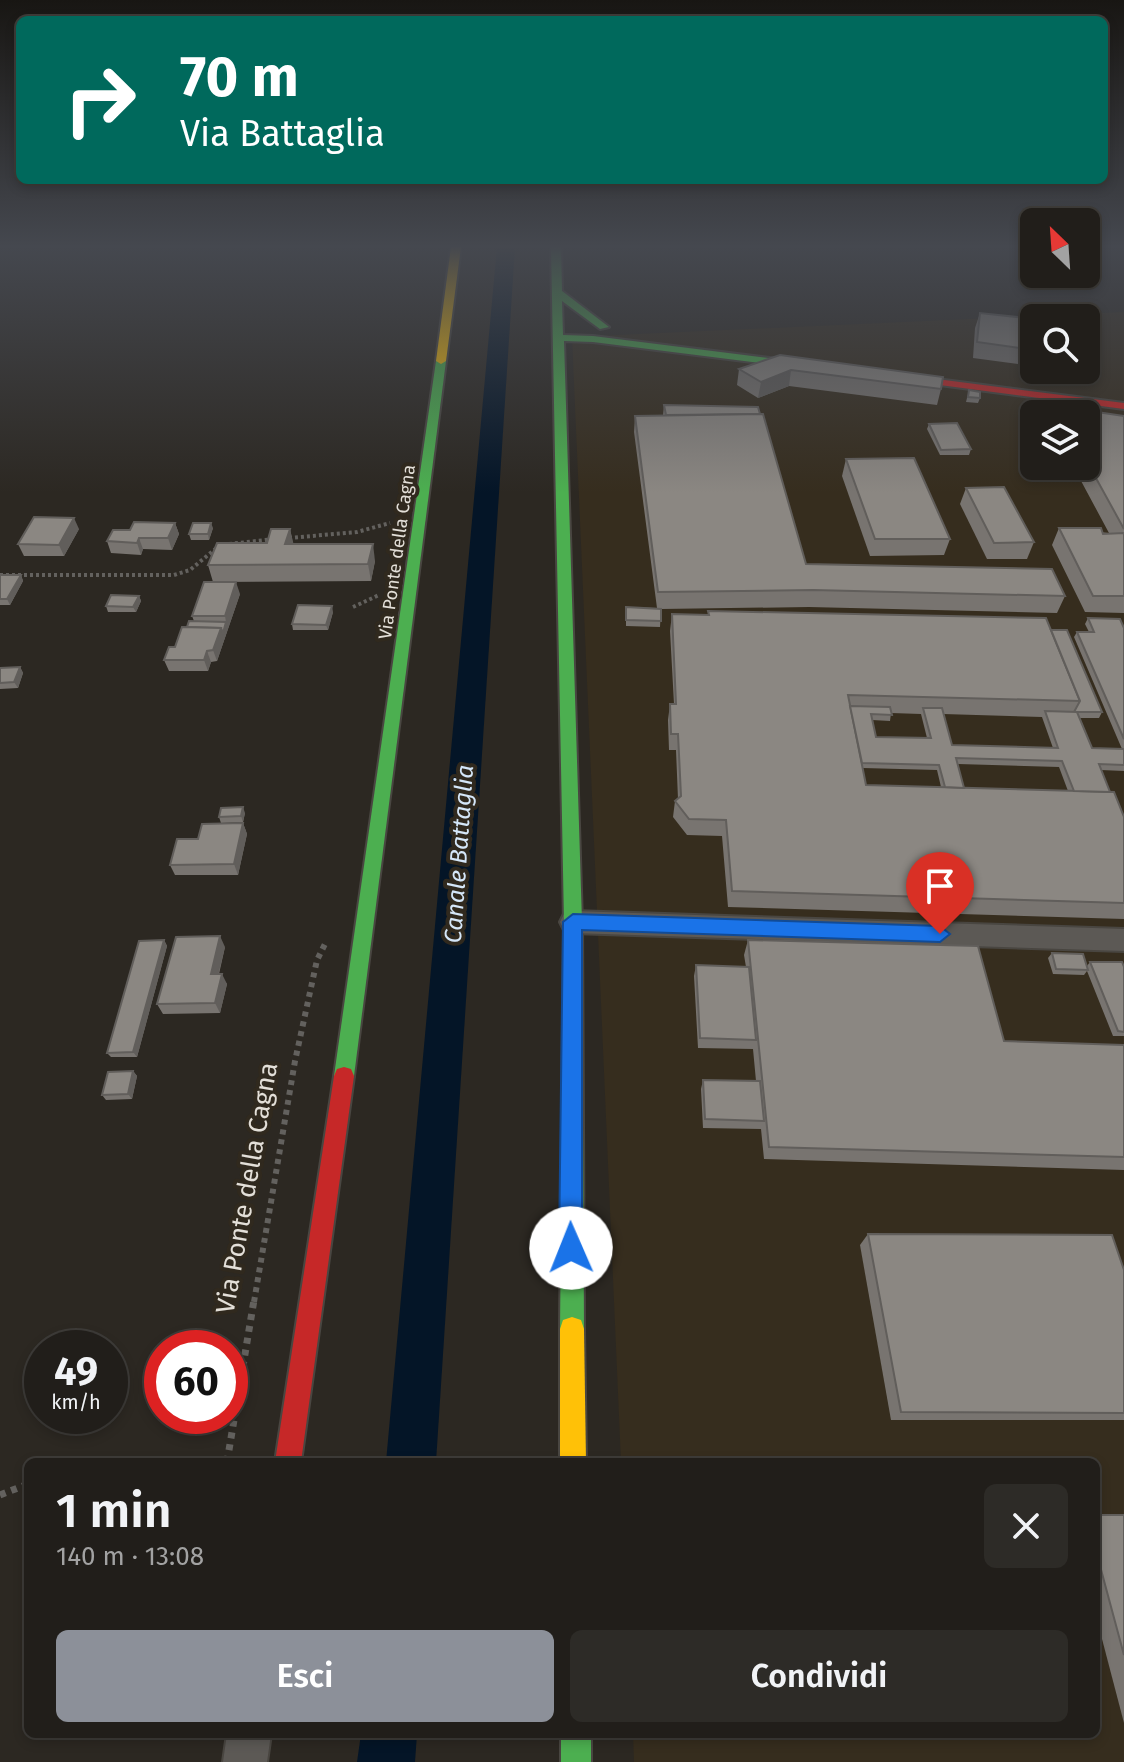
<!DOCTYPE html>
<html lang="it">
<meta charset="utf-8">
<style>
body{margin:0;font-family:"Fira Sans",sans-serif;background:#2d2b27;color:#f1f3f6;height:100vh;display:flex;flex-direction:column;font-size:30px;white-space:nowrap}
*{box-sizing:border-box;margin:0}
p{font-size:26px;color:#a2a2a2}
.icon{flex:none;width:44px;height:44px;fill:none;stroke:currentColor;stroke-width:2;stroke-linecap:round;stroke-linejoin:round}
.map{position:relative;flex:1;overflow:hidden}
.drawer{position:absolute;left:24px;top:1458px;width:1076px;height:280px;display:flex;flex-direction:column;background:#211e1a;border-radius:12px;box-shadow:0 4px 12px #0003,0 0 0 2px #3e3c39}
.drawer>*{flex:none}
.top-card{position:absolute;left:16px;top:16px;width:1092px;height:168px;border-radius:12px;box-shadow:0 4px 12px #0003,0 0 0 2px #3e3c39;background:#00695c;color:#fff;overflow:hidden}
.needle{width:52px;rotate:335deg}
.buttons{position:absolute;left:1020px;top:208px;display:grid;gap:16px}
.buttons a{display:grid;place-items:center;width:80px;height:80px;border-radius:12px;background:#211e1a;box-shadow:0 4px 12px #0003,0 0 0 2px #3e3c39;font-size:40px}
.speed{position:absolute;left:24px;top:1330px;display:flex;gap:16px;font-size:40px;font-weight:700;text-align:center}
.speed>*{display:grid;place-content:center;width:104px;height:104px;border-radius:50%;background:#211e1a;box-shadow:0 4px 12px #0003,0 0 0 2px #3e3c39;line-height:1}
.speed small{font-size:20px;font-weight:400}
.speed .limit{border:12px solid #d22;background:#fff;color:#111}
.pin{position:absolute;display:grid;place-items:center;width:68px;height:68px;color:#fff;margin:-82px -34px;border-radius:50% 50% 50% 0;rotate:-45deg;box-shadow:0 0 8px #0007}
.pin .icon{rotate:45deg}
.me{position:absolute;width:88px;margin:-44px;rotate:359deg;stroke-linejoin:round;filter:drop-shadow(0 0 6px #0008)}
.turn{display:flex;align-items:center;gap:28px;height:168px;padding:0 32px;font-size:36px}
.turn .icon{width:104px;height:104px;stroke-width:2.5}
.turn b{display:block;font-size:56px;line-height:68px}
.round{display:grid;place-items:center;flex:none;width:84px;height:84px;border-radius:12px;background:#2d2b27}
.overview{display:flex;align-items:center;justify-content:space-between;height:136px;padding:0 32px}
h1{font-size:48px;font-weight:600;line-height:60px}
.button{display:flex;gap:16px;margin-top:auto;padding:16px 32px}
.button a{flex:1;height:92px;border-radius:12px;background:#8c9099;color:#fff;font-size:32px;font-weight:600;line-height:92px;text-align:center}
.button a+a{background:#2d2b27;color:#f1f3f6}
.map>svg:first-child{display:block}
.built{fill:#362d1e;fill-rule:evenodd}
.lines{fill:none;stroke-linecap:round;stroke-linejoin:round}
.canal{fill:#041527;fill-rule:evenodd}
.street-casing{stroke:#494641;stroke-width:4}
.fast-casing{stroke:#494641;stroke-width:4}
.slow-casing{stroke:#494641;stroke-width:4}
.jam-casing{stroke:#494641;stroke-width:4}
.path-far2{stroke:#63615e;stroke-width:4;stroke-dasharray:3 3;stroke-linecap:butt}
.path-far1{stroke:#63615e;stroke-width:6;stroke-dasharray:5 5;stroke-linecap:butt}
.path{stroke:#63615e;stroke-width:7;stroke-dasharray:6 6;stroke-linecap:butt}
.street{fill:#5c5955;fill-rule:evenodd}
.fast{fill:#4caf50;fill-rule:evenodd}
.slow{fill:#ffc107;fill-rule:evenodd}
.jam{fill:#c62828;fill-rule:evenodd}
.wall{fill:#787470;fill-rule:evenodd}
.shaded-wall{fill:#615e5b}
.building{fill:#8b8782;stroke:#615e5b;stroke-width:2}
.route{fill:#1a73e8;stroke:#114b97;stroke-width:2}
.labels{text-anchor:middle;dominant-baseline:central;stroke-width:8;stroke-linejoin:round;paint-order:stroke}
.far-street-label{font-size:18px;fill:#e3dfd8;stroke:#30291e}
.water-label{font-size:24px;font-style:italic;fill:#d5e7f9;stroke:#30291e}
.near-street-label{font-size:26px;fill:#e3dfd8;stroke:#30291e}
</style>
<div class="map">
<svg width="1124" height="1762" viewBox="0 0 1124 1762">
<rect width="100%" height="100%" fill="#2c2822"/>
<path class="built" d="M 1124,312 L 1124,1762 L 634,1762 L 633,1734 L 1096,1734 L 1096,1462 L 621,1462 L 572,337 ZM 1034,318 L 1086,318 L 1086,370 L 1034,370 ZM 1034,414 L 1086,414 L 1086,466 L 1034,466 Z"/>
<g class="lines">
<g class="canal">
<polygon points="497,247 515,247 436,1462 386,1462"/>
<polygon points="361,1734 417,1734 415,1762 357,1762"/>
</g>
<g class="street-casing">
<g id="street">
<polygon points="573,911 1124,929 1124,951 573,933 564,930 560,922 564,914"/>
<polygon points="227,1734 271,1734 267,1762 223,1762"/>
</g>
</g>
<g class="fast-casing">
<g id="fast">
<polygon points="551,247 561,247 562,291 609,327 600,329 562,301 563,335 593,336 817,364 822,367 817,370 593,342 564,341 582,922 584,1329 581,1338 572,1341 563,1338 560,1329 564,922"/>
<polygon points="441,358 446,361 354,1076 351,1083 344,1085 337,1083 334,1076 436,361"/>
<rect x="561" y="1734" width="30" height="28"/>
</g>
</g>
<g class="slow-casing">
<g id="slow">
<polygon points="451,247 461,247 446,361 441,364 436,361"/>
<polygon points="572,1317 581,1320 584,1329 586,1462 560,1462 560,1329 563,1320"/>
</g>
</g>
<g class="jam-casing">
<g id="jam">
<polygon points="890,373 1124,403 1124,409 886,378 886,374"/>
<polygon points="344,1067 351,1069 354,1076 301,1462 275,1462 334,1076 337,1069"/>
</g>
</g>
<g class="path-far2">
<polyline points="289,538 357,532 390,523"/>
<polyline points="229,544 275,539"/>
<polyline points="0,575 174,575 190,570 219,546"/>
<polyline points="353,607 379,595"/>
</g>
<polyline class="path-far1" points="254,1302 295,1061 317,960 325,944"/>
<g class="path">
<polyline points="125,1462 155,1462"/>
<polyline points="227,1462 254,1300"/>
<polyline points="0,1495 28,1484"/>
</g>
<use href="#street" class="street"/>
<use href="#fast" class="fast"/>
<use href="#slow" class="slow"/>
<use href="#jam" class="jam"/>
</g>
<g class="wall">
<polygon points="1026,310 1094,319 1097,357 1090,373 1066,370 1086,370 1086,318 1034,318 1034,366 973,358 975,328 980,313 1023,318"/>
<polygon points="780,355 941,389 937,405 789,386 758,398 737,385 739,369"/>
<polygon points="969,390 980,398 978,403 966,402"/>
<polygon points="664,405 806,564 1065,596 1057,613 809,607 661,609 660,627 626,626 626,607 657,608 634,432 635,416 663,415"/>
<polygon points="1056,406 1124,416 1124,613 1085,612 1052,545 1059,528 1109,533 1073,466 1086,466 1086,414 1053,414"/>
<polygon points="929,424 971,449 969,455 940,455 927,429"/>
<polygon points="846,459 950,539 944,555 870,556 842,476"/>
<polygon points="966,488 1034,542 1027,559 987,559 960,504"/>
<polygon points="175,523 179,534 172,550 143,549 141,555 111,553 107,541 130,530"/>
<polygon points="213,528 209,540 191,540 189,534"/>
<polygon points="79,529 64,556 24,556 18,544"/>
<polygon points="290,529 293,544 375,561 371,581 213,582 208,565 267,543"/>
<polygon points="0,575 21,575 23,581 10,605 0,605"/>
<polygon points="240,594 217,661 211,662 208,671 169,671 164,660 175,647 187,627 194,621 192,616"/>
<polygon points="139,596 141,601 136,612 108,612 106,606"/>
<path d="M 708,611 L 1051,630 L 1102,712 L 1099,718 L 1080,718 L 1092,748 L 1122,749 L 1074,637 L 1077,632 L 1089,632 L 1085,624 L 1088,618 L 1124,628 L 1124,771 L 1101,770 L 1110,792 L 1124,817 L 1124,919 L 728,907 L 722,836 L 687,835 L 673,817 L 675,801 L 678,799 L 676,750 L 669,750 L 668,720 L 670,704 L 674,704 L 670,631 L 672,614 L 708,615 ZM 891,713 L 921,714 L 927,738 L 876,737 L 872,720 L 890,721 ZM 943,714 L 1042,717 L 1053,748 L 952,745 ZM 958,764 L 1059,767 L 1068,791 L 964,788 ZM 863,768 L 937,770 L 941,787 L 866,785 Z"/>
<polygon points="333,612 328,630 293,630 292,624"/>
<polygon points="20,667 23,673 18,688 0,689 0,668"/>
<polygon points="245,813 243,822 221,823 219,817"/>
<polygon points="243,823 247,834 238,875 175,875 170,865 198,839"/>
<polygon points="164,940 167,946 137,1057 111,1057 107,1053"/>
<polygon points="748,940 1004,1041 1124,1045 1124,1170 764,1159 761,1129 703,1128 701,1089 703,1080 756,1081 753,1049 698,1048 694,976 696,965 746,967 744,955"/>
<polygon points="225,947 219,974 227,984 220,1013 163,1014 157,1004"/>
<polygon points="1052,953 1087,966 1090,962 1124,967 1124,1036 1113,1036 1087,971 1084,975 1053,974 1048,958"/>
<polygon points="133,1071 137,1076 132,1099 106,1100 102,1095"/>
<polygon points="868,1234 1124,1270 1124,1420 891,1420 860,1245"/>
<polygon points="1096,1515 1124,1515 1124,1723 1096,1616"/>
</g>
<g class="shaded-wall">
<polygon points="791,370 789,386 758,398 761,382"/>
<polygon points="74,518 79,529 64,556 59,545"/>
<polygon points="175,523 179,534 172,550 168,538"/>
<polygon points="211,523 213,528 209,540 208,534"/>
<polygon points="290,529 294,546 285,544"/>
<polygon points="139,538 143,549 141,555 137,543"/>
<polygon points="373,544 375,561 371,581 368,564"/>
<polygon points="21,575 23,581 10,605 7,599"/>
<polygon points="236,582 240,594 217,661 213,650 221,628 226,622 225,616"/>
<polygon points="139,596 141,601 136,612 133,607"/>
<polygon points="332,606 333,612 328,630 326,625"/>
<polygon points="207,651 211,662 208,671 204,660"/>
<polygon points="20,667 23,673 18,688 14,682"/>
<polygon points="243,807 245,813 243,822 241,816"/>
<polygon points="243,823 247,834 238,875 234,864"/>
<polygon points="220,936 225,947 216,984 211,974"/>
<polygon points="164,940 167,946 137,1057 133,1052"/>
<polygon points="222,974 227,984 220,1013 215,1003"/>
<polygon points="133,1071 137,1076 132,1099 128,1094"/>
</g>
<g class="building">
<polygon points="1026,310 1094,319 1097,357 1086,356 1086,318 1034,318 1034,350 977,342 980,313 1026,318"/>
<polygon points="780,355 943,377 941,389 791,370 761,382 739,369"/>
<polygon points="969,390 980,392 980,398 968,397"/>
<polygon points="664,405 758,407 760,414 666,415"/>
<polygon points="1056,406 1124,416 1124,529 1086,460 1086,414 1060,414"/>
<polygon points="763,414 806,564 1052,569 1065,596 813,590 658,592 635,416"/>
<polygon points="957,423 971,449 941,450 929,424"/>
<polygon points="914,458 950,539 875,539 846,459"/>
<polygon points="1004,487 1034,542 994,543 966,488"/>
<polygon points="34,517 74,518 59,545 18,544"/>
<polygon points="134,522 175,523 168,538 139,538 137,543 107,541 113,530 130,530"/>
<polygon points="193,523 211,523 208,534 189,534"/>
<polygon points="1059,528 1101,528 1103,534 1124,533 1124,596 1093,596"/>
<polygon points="271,529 290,529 285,544 373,544 368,564 208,565 217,543 267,543"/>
<polygon points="0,575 21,575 7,599 0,599"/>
<polygon points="204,582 236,582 225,616 192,616"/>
<polygon points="111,595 139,596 133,607 106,606"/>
<polygon points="298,605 332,606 326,625 292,624"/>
<polygon points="626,607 661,609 661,621 626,620"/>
<polygon points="708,611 1046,618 1080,701 848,695 866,785 1114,792 1124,817 1124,903 732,891 726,820 689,819 675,801 681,796 678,734 671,734 670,704 676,704 672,614 709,615"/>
<polygon points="1088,618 1120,619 1124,628 1124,739 1077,632 1094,632"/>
<polygon points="189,621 226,622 223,633 221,628 187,627"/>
<polygon points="182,627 221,628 213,650 207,651 204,660 164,660 169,647 175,647"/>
<polygon points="1051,630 1067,630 1102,712 1074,712 1080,701"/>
<polygon points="20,667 14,682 0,683 0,668"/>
<polygon points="850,706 890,707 892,715 871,714 876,737 931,738 923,708 942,708 952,745 1058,748 1045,711 1077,712 1092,748 1124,749 1124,765 1099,764 1110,792 1074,791 1062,761 956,758 964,788 945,787 939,765 862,763"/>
<polygon points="243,807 241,816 219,817 221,808"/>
<polygon points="243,823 234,864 170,865 177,839 198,839 202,824"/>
<polygon points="220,936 211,974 222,974 215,1003 157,1004 176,937"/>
<polygon points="164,940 133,1052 107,1053 139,941"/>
<polygon points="748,940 978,946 1004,1041 1124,1045 1124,1157 769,1147"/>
<polygon points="1052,953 1083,954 1088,970 1056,969"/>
<polygon points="1090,962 1122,962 1124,967 1124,1032 1118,1031"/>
<polygon points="696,965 749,967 756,1040 700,1038"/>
<polygon points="133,1071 128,1094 102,1095 108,1072"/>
<polygon points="703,1080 760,1081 764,1121 705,1119"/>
<polygon points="868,1234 1112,1235 1124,1270 1124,1413 901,1412"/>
<polygon points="1096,1515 1124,1515 1124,1655 1096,1551"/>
</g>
<linearGradient id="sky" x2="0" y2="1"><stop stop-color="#181613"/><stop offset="0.5" stop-color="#45484f"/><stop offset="1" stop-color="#45484f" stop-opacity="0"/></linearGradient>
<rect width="1124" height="493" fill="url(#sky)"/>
<polygon class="route" points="573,914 940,926 950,934 940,942 582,930 582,1248 579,1256 571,1259 563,1256 559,1248 563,922"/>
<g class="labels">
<g class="far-street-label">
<text transform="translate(397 552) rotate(-82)">Via Ponte della Cagna</text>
</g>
<g class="water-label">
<text transform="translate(459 854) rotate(-86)">Canale Battaglia</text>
</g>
<g class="near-street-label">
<text transform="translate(247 1188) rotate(-80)">Via Ponte della Cagna</text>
</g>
</g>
</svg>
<div class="buttons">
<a><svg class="needle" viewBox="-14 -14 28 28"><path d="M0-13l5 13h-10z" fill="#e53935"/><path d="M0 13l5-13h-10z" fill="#a2a2a2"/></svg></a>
<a><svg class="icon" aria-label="search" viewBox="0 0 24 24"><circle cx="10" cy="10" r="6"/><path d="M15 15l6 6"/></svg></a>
<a><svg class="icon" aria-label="layers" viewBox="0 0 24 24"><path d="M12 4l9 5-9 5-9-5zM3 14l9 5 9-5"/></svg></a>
</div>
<div class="speed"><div>49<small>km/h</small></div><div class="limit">60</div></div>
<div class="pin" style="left:940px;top:934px;background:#d93025"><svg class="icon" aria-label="arrive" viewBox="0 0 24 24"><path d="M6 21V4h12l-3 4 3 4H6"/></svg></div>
<svg class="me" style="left:571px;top:1248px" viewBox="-20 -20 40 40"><circle r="19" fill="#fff"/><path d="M0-13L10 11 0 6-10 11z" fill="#1a73e8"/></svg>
<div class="top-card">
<div class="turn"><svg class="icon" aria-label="right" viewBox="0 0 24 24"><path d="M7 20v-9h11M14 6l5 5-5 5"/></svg><div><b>70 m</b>Via Battaglia</div></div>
</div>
<section class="drawer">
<div class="overview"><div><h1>1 min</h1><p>140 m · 13:08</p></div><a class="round"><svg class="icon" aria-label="close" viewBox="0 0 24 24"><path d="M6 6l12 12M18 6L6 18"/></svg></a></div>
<div class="button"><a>Esci</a><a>Condividi</a></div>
</section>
</div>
